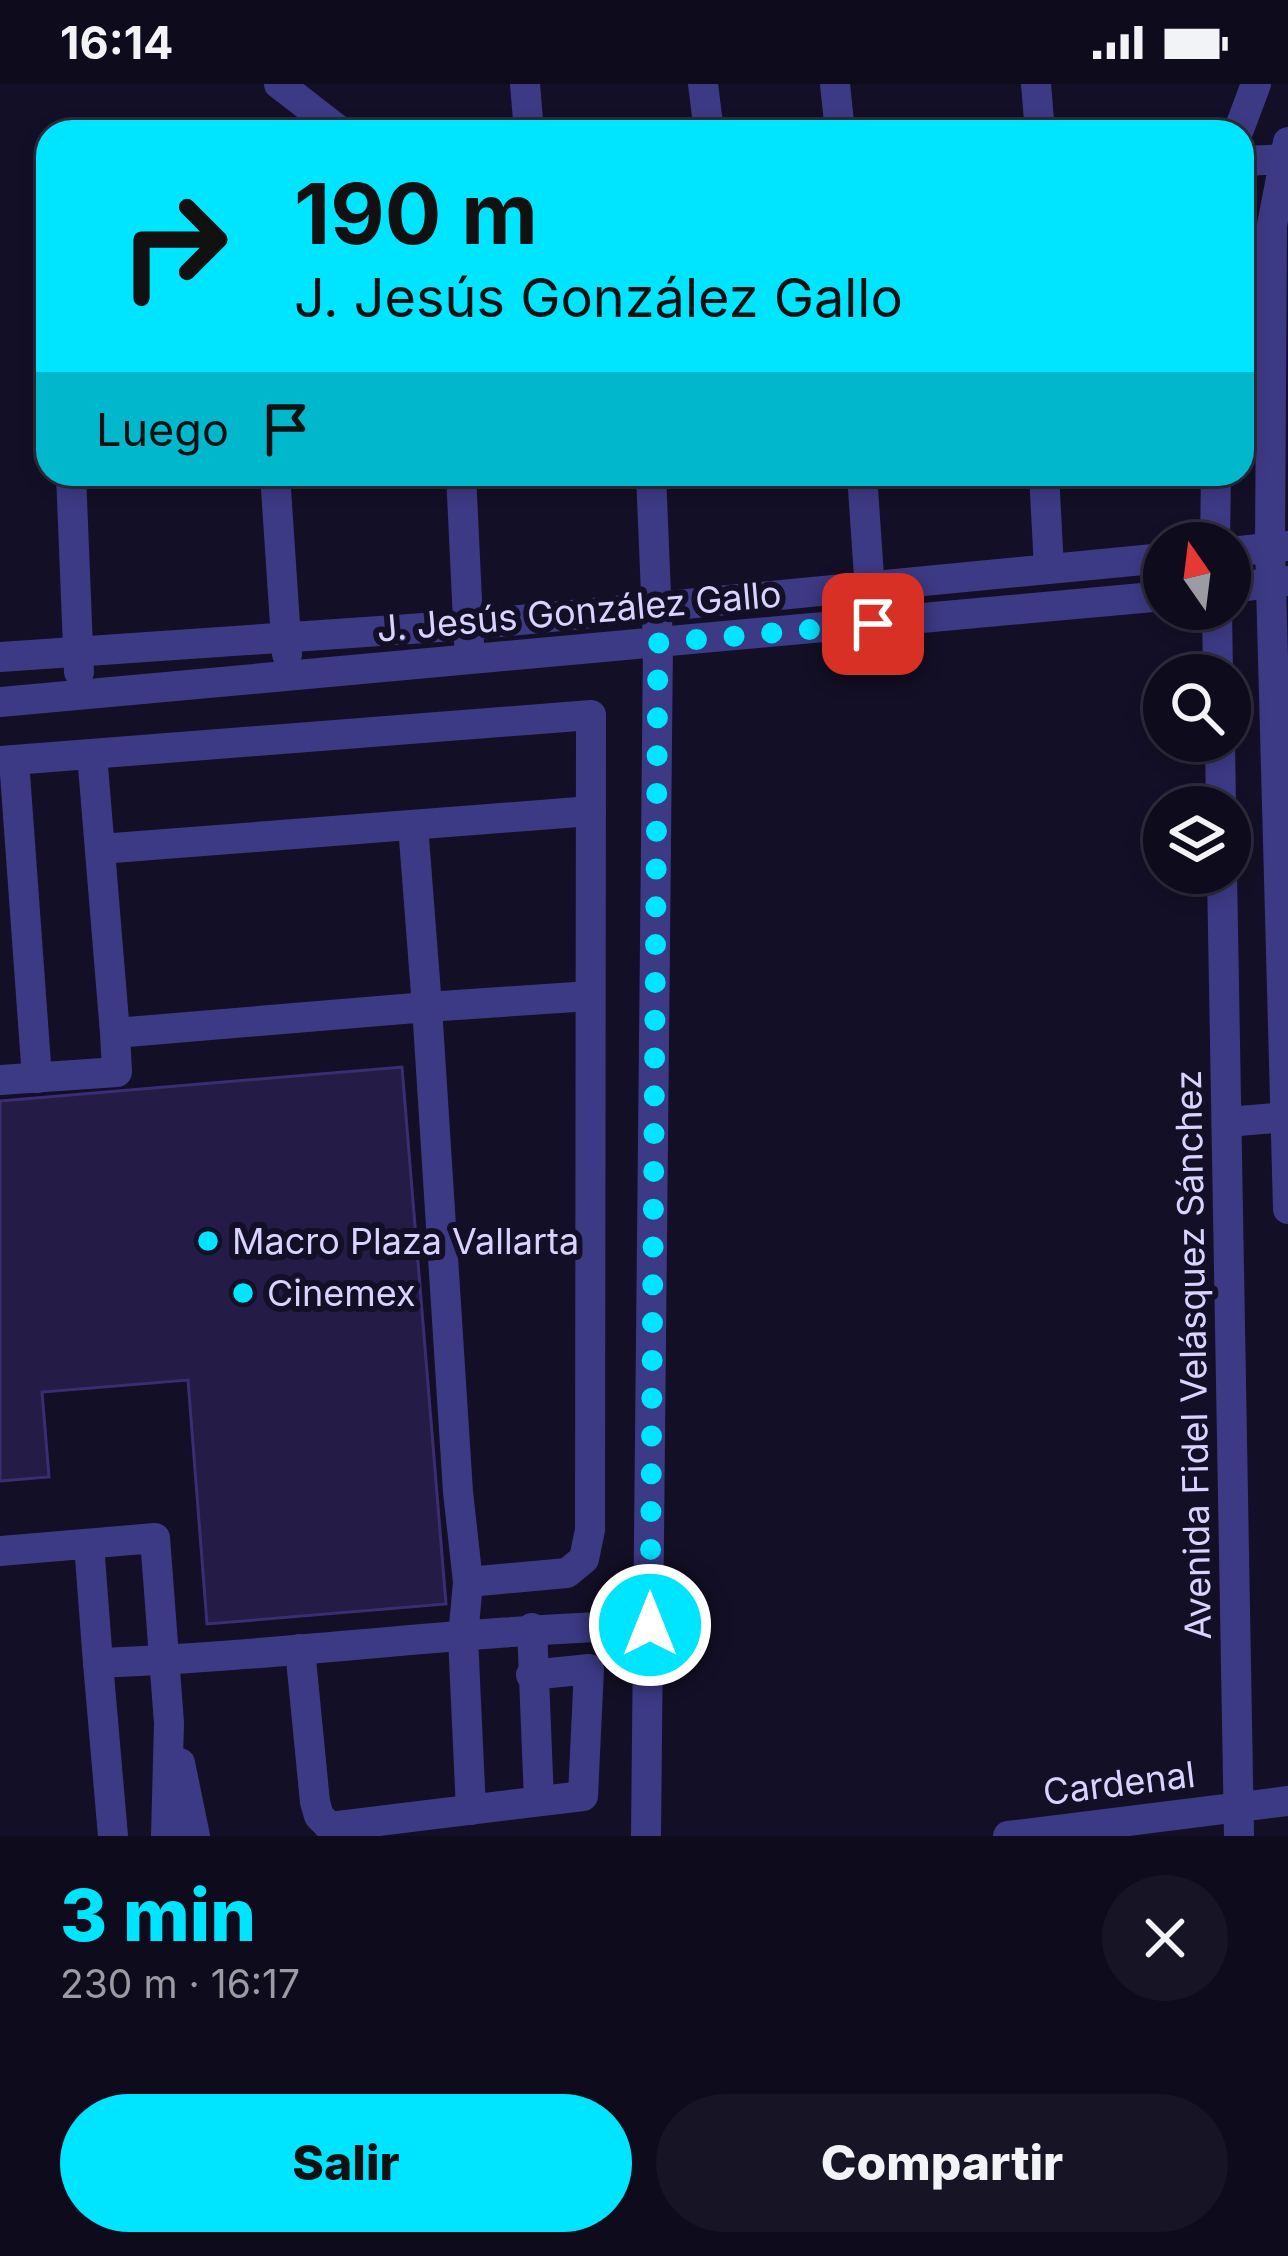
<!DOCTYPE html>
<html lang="es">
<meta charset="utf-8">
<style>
body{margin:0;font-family:Inter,sans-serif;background:#171425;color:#f1f3f6;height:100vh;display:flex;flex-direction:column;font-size:45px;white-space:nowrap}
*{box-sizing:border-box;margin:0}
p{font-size:39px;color:#9b9ba3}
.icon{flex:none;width:66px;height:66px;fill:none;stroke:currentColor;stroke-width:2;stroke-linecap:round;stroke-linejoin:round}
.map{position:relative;height:1752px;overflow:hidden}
.side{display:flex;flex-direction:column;background:#0e0b1c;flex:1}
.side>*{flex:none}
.guide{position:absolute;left:36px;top:36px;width:1218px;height:366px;border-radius:36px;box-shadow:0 6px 18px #0003,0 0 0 3px #2e2b3b;background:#00e5ff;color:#111;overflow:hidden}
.needle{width:78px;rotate:346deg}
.fabs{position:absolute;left:1143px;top:438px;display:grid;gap:24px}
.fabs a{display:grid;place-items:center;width:108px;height:108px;border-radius:50%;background:#0e0b1c;box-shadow:0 6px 18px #0003,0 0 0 3px #2e2b3b;font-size:60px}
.pin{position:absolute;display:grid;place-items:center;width:102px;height:102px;color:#fff;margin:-51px;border-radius:24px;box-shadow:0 6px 18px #0006}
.me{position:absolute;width:132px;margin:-66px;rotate:0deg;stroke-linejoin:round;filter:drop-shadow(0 0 9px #0008)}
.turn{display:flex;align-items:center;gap:42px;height:252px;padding:0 60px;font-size:54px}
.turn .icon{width:156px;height:156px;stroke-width:2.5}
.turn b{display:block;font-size:84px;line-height:102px}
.then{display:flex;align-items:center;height:114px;padding:0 60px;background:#0003;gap:24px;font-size:45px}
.round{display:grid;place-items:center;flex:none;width:126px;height:126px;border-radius:63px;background:#171425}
.overview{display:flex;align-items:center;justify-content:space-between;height:204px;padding:0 60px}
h1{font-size:72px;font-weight:800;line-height:90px;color:#00e5ff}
.action{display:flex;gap:24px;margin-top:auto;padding:24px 60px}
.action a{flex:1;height:138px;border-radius:72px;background:#00e5ff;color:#111;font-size:48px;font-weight:800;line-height:138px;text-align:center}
.action a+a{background:#171425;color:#f1f3f6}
.status{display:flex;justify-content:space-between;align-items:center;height:84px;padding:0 60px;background:#0e0b1c;direction:ltr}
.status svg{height:33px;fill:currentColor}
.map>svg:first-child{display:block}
.building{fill:#241b47;stroke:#3b2d73;stroke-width:3}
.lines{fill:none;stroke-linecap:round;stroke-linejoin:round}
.minor{stroke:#3d3a85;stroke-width:30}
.route{stroke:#00e5ff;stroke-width:21;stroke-dasharray:0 37.8}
.poi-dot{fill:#00e5ff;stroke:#130f26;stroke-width:4.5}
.labels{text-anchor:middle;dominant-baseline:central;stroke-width:12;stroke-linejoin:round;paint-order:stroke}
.street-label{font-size:36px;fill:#d9d4ff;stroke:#130f26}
.poi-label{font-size:36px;fill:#d9d4ff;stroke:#130f26;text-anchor:start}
</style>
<div class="status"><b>16:14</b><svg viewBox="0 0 49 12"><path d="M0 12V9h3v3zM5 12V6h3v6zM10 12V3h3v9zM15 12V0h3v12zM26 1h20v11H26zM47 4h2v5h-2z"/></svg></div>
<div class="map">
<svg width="1288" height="1752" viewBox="0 0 1288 1752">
<rect width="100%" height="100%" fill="#130f26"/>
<polygon class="building" points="402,983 446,1520 207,1540 188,1296 42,1308 49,1393 0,1397 0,1017"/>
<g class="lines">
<g class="minor">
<polyline points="279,0 341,48"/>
<polyline points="525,0 529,48"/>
<polyline points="703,0 709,48"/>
<polyline points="835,0 840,48"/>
<polyline points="1036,0 1040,48"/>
<polyline points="1238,48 1256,0"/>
<polyline points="1288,58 1272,141 1270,464 1288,1125"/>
<polyline points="1242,77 1288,75"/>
<polyline points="71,390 79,588"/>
<polyline points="275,390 287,570"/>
<polyline points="461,390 469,558"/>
<polyline points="862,390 871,522"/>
<polyline points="1044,390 1049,484"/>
<polyline points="1215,459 1216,390"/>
<polyline points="1230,468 1288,462"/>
<polyline points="1230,504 1288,497"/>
<polyline points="1217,525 1218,591"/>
<polyline points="0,573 468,541 1164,474"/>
<polyline points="0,618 1164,512"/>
<polyline points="1220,657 1221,723"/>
<polyline points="92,670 115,949"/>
<polyline points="14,676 37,994"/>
<polyline points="0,677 591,631 590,1446 584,1475 567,1489 468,1498"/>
<polyline points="413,741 427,923 590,912"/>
<polyline points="100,765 591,727"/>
<polyline points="1222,789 1239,1752"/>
<polyline points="0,996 117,988 115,949 427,923 458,1408 468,1498 463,1553 471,1726"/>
<polyline points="1227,1038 1288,1033"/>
<polyline points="89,1460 98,1579"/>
<polyline points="0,1467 155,1454 169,1639 166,1752"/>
<polyline points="532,1544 539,1717"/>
<polyline points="300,1565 315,1718 319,1732 330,1743 583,1712 589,1585 531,1591"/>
<polyline points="180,1679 195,1752"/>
<path d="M 113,1752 L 98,1579 C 282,1572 465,1546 650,1541"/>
<polyline points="646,1752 658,559 651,390"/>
<polyline points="1008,1752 1288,1717"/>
</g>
</g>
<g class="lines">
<polyline class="route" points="650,1541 658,559 873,540"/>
</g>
<g class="poi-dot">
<circle cx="208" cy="1157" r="12"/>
<circle cx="243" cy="1209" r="12"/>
</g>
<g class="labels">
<g class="street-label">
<text transform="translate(579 527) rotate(-5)">J. Jesús González Gallo</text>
<text transform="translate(1193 1271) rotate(-91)">Avenida Fidel Velásquez Sánchez</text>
<text transform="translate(1119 1699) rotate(-7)">Cardenal</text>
</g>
<g class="poi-label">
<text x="232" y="1157">Macro Plaza Vallarta</text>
<text x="267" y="1209">Cinemex</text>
</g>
</g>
</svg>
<div class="fabs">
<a><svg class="needle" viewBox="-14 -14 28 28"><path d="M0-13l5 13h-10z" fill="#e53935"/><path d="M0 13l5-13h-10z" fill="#9b9ba3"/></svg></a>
<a><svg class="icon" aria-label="search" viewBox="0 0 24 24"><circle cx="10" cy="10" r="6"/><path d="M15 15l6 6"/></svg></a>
<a><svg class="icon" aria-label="layers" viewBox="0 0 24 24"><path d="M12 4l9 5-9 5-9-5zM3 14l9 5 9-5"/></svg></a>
</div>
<div class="pin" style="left:873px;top:540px;background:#d93025"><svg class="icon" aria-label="arrive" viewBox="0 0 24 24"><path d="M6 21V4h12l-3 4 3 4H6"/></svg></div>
<svg class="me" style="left:650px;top:1541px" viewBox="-20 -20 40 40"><circle r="17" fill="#00e5ff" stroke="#fff" stroke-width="3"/><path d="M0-11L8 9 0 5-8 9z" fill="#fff"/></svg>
<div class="guide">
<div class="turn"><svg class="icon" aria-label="right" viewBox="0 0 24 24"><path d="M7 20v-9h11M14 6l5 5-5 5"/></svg><div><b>190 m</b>J. Jesús González Gallo</div></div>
<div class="then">Luego<svg class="icon" aria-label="arrive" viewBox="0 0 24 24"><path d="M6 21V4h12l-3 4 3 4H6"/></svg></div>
</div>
</div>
<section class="side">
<div class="overview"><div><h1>3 min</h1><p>230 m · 16:17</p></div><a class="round"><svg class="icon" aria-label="close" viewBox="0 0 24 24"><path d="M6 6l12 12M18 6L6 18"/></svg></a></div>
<div class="action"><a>Salir</a><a>Compartir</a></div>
</section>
